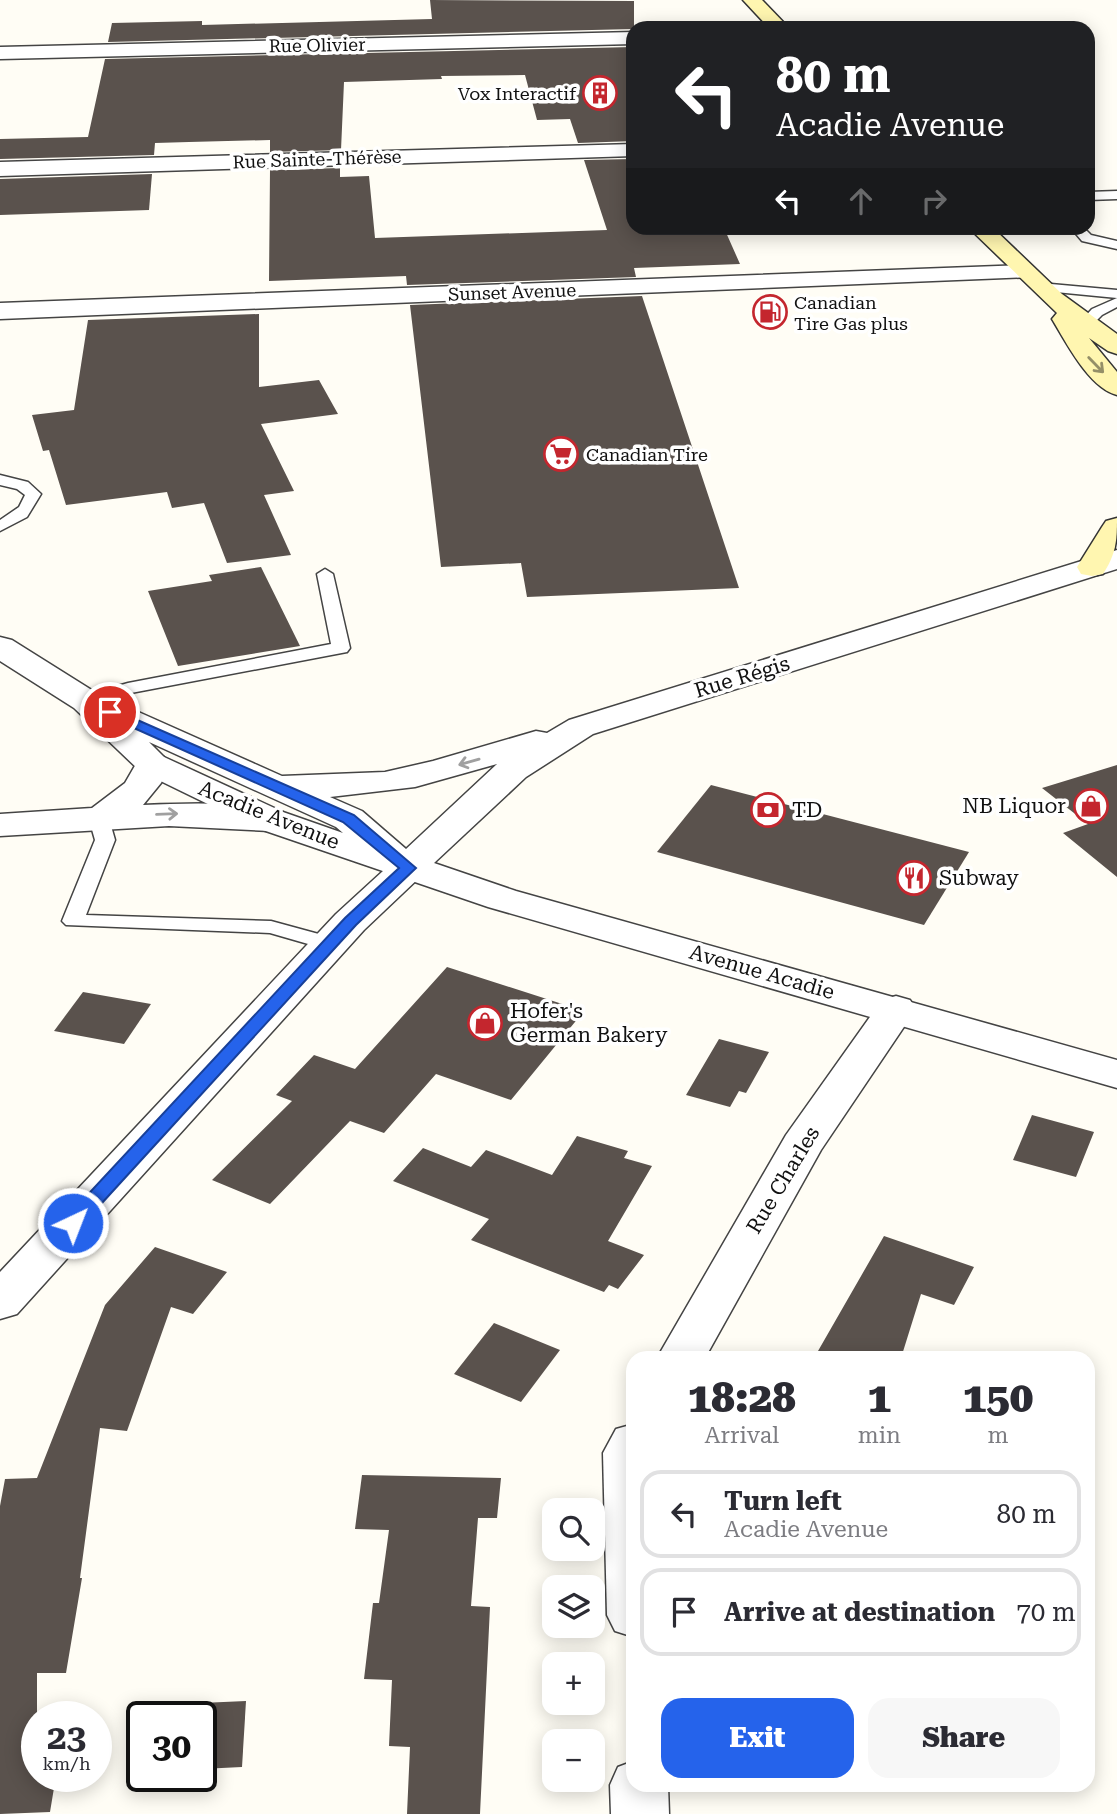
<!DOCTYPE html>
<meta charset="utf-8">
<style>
body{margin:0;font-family:"Roboto Serif",serif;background:#f7f7f7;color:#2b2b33;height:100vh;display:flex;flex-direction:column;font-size:26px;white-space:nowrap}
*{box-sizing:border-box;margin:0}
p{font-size:23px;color:#7c7c81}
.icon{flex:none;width:38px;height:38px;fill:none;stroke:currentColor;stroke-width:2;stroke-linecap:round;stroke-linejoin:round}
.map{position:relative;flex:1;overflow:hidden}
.drawer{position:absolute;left:626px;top:1351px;width:469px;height:441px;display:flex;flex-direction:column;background:#fff;border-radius:21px;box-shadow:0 4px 18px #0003}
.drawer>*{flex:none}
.top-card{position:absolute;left:626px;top:21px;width:469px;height:214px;border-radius:21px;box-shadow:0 4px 18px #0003;background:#202124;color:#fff;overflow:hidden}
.controls{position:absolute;left:542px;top:1498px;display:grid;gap:14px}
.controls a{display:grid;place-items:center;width:63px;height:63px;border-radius:14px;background:#fff;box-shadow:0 4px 18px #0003;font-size:35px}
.speed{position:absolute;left:21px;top:1701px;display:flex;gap:14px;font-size:35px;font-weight:700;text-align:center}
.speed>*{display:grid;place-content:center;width:91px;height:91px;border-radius:50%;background:#fff;box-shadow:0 4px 18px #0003;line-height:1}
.speed small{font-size:18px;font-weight:400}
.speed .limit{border:4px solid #111;border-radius:10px;background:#fff;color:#111}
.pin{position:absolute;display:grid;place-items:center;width:60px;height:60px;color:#fff;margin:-30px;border:4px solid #fff;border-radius:50%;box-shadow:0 2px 7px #0007}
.me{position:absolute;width:77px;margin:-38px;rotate:43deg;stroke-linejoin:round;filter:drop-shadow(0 0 5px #0008)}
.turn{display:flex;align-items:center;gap:24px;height:147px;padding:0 35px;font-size:32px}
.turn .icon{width:91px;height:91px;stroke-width:2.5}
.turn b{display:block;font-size:49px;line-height:60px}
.lanes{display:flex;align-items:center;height:66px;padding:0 35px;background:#0003;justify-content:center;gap:35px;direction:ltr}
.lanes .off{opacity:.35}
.eta{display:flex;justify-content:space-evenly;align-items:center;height:119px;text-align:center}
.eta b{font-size:42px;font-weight:800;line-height:49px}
.primary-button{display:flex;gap:14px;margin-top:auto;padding:14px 35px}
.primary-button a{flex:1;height:80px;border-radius:21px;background:#2563eb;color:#fff;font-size:28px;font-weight:800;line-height:80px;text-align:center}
.primary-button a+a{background:#f7f7f7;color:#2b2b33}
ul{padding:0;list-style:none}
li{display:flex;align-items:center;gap:21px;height:88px;margin:0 14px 10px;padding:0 21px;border:4px solid #e1e1e2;border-radius:21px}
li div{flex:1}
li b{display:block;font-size:26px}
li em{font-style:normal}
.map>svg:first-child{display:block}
.building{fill:#5a524d}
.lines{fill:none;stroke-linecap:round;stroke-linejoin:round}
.service-casing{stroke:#444;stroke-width:3}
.minor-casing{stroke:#444;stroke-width:3}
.tertiary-casing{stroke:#444;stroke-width:3}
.secondary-casing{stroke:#333;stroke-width:3}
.service{fill:#fff;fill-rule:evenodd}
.minor{fill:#fff;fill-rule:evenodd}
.tertiary{fill:#fff;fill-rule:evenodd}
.secondary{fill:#fff6b0;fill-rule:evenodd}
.oneway{stroke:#948f68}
.oneway2{stroke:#a0a0a0}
.route{fill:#2563eb;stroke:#184099;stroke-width:2}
.labels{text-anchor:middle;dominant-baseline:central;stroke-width:7;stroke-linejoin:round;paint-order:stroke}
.far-street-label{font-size:18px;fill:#111;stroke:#fff}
.far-poi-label{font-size:18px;fill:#111;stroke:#fff;text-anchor:start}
.street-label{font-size:21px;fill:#111;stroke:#fff}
.poi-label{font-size:21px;fill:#111;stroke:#fff;text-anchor:start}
</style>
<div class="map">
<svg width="1117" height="1814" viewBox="0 0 1117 1814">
<rect width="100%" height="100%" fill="#fffdf5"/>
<g class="building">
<polygon points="430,0 634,1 634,29 108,42 112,23 202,21 202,25 432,19"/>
<polygon points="634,47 634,141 578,143 570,119 537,120 525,75 441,76 442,79 344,82 341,150 270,152 270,140 189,142 155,143 154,155 0,159 0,139 88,137 105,59"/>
<polygon points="634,159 634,229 724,228 740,264 634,268 636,277 407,285 406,276 269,281 270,170 340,168 340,177 369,176 375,238 607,230 584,160"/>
<polygon points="152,174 149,210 0,215 0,179"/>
<polygon points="642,296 739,588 527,597 521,563 441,567 410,305"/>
<polygon points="259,314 259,387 319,380 338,414 261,424 294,491 264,495 291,555 227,563 204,503 172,508 167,492 66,505 49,450 43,451 32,415 74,410 88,320"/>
<polygon points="261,567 300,646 178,666 148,591 212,581 209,575"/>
<polygon points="1117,765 1117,877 1063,833 1088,824 1042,788"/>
<polygon points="711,785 969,852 924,925 657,852"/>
<polygon points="447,967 584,1011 511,1100 436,1074 384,1133 350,1121 270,1204 212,1180 292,1101 276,1095 314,1055 355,1069"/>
<polygon points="83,992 151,1004 124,1044 54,1031"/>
<polygon points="719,1039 769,1052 746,1093 739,1091 730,1107 686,1095"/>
<polygon points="1032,1115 1094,1132 1076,1177 1013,1160"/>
<polygon points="577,1136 628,1151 624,1158 652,1166 608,1241 644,1255 618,1289 609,1285 604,1292 471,1240 489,1219 393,1181 423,1148 471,1167 486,1150 552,1175"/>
<polygon points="884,1236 974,1267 954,1305 921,1294 901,1358 814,1358"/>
<polygon points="155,1247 227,1272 193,1314 171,1307 127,1431 100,1428 80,1578 82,1578 66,1673 37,1673 37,1776 56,1776 50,1812 0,1814 0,1506 5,1479 37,1478 105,1305"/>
<polygon points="494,1323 560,1350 521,1402 454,1374"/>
<polygon points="362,1475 501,1478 497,1518 478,1518 471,1606 490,1607 480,1814 407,1814 410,1747 389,1746 392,1680 364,1679 373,1603 379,1603 389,1530 355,1529"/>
<polygon points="246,1701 242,1767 201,1769 201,1703"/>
</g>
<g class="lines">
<g class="service-casing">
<g id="service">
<polygon points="1117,191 1117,199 1088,200 1088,192"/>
<polygon points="1071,228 1084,228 1091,235 1117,241 1117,249 1082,241"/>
<polygon points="1040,283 1117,290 1117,307 1102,315 1091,326 1081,326 1079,323 1092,309 1117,298 1035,290 1035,284"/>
<polygon points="0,475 28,482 41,494 27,517 0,531 0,520 19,507 25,495 17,489 0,485"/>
<polygon points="325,569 333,574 350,648 347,652 131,693 86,707 77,701 79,697 128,683 331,644 317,574"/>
<polygon points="99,813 109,819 115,840 86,915 271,921 337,939 340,944 329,950 270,933 66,925 62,921 95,840 89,819"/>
</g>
</g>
<g class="minor-casing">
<g id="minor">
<polygon points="634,32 634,44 0,59 0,47"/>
<polygon points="634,144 634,156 0,176 0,162"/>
<polygon points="1024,265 1033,267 1036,272 1033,277 0,319 0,303"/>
<path d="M 152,753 L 164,757 L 170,764 L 161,783 L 143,805 C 189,803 238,801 283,812 L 288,820 L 283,828 L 270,831 L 169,826 L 0,836 L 0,814 L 92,808 L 125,783 L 140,757 Z"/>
<polygon points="408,857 421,860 427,868 421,876 364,930 17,1314 0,1319 0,1272 336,914 395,860"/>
<polygon points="896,996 910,1000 916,1009 821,1150 705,1358 657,1358 786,1135 882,1000"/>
<polygon points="634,1424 634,1637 615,1631 607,1615 603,1453 616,1429"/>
<polygon points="634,1761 634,1785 668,1785 669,1814 611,1814 610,1785 618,1767"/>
</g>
</g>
<g class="tertiary-casing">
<path id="tertiary" d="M 1117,550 L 1117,569 L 593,734 L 526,777 L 434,863 L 516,891 L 1117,1060 L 1117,1088 L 488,907 L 257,828 L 140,771 L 74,708 L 0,661 L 0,637 L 12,640 L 98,694 L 282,776 L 385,772 L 433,761 L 536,731 L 547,733 L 569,720 ZM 149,742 L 336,827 L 343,833 L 283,812 L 164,757 ZM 497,764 L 406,849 L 362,811 L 330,797 L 415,787 Z"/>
</g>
<g class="secondary-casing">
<g id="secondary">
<polygon points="743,0 762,0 789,28 769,28"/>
<path d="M 969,228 L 993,228 L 1062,294 L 1117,334 L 1117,354 L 1108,351 L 1089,338 L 1117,372 L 1117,395 C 1089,388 1066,342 1052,319 L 1057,313 Z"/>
<path d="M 1117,518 C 1117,541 1116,554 1103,574 L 1092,576 L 1081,574 L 1077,567 L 1102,527 L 1106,521 Z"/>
</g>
</g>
<use href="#service" class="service"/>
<use href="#minor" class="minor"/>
<use href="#tertiary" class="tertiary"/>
<use href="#secondary" class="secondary"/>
</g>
<defs><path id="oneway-shaft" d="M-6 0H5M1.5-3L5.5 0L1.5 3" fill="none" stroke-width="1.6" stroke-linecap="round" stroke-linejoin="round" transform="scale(1.75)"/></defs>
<use class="oneway" href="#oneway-shaft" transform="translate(1096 365) rotate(46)"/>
<g class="oneway2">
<use href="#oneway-shaft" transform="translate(469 762) rotate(164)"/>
<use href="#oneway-shaft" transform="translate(167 814) rotate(-2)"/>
</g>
<polygon class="route" points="110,708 354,815 416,868 356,925 80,1227 73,1229 64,1223 66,1218 345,918 399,868 343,822 105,715 105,709"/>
<defs>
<g id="building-ring" transform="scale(1.75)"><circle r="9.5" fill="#fff" stroke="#c4262e" stroke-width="1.5"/><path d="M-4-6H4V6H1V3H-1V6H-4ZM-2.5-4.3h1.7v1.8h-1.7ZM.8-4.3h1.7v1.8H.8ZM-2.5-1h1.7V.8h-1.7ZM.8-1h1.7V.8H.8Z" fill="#c4262e"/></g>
<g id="fuel-ring" transform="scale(1.75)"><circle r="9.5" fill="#fff" stroke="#c4262e" stroke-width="1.5"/><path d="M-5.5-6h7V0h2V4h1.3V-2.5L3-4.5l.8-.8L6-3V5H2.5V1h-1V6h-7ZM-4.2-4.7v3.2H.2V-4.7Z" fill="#c4262e"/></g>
<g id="supermarket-ring" transform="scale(1.75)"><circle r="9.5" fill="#fff" stroke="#c4262e" stroke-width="1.5"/><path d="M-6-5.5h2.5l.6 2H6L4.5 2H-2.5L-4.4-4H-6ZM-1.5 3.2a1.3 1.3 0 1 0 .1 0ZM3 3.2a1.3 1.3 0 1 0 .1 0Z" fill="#c4262e"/></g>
<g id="shop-ring" transform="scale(1.75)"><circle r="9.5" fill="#fff" stroke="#c4262e" stroke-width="1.5"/><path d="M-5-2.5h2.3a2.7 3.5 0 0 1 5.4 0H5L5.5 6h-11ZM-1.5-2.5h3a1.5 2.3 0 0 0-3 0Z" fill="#c4262e"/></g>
<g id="bank-ring" transform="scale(1.75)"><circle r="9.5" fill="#fff" stroke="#c4262e" stroke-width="1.5"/><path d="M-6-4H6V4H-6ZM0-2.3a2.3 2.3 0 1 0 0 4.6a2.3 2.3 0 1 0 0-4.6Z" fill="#c4262e"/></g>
<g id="restaurant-ring" transform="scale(1.75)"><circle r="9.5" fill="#fff" stroke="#c4262e" stroke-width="1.5"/><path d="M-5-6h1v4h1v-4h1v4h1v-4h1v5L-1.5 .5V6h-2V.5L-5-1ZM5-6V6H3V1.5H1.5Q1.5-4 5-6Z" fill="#c4262e"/></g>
</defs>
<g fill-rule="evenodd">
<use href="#building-ring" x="600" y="93"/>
<use href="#fuel-ring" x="770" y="312"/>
<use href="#supermarket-ring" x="561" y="454"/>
<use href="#shop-ring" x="1091" y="806"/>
<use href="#bank-ring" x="768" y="810"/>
<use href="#restaurant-ring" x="914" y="878"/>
<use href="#shop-ring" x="485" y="1023"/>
</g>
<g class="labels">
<g class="far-street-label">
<text transform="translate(317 45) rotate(-1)">Rue Olivier</text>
<text transform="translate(317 159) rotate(-2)">Rue Sainte-Thérèse</text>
<text transform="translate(512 292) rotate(-2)">Sunset Avenue</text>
</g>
<g class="far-poi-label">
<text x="576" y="93" text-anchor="end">Vox Interactif</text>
<text x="794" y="302">Canadian<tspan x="794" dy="21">Tire Gas plus</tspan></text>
<text x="586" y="454">Canadian Tire</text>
</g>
<g class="street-label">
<text transform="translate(742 677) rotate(-17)">Rue Régis</text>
<text transform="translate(269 815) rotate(22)">Acadie Avenue</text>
<text transform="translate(762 972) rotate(16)">Avenue Acadie</text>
<text transform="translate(783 1180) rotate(-59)">Rue Charles</text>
</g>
<g class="poi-label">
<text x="1066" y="806" text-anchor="end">NB Liquor</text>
<text x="792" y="810">TD</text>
<text x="939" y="878">Subway</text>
<text x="510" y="1011">Hofer's<tspan x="510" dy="24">German Bakery</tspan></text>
</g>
</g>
</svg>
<div class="controls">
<a><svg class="icon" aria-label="search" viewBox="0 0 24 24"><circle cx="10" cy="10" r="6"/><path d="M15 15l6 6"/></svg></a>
<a><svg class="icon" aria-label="layers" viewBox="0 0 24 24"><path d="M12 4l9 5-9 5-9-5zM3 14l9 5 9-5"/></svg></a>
<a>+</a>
<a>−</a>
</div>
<div class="speed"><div>23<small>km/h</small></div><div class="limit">30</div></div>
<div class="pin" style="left:110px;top:712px;background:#d93025"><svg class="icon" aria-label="arrive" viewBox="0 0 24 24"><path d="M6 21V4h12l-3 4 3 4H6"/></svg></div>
<svg class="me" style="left:73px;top:1223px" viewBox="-20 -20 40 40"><circle r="17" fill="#2563eb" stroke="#fff" stroke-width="3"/><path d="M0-11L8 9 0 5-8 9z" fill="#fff"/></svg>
<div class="top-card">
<div class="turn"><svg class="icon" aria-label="left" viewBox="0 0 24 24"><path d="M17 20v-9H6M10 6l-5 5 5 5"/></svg><div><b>80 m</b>Acadie Avenue</div></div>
<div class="lanes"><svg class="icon" aria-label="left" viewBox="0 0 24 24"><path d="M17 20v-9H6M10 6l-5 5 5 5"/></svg><svg class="icon off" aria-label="ahead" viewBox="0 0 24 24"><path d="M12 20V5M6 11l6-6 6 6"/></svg><svg class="icon off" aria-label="right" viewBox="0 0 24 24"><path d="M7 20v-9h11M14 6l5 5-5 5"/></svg></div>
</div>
<section class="drawer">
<div class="eta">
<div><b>18:28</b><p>Arrival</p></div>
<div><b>1</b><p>min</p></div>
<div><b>150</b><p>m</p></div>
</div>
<ul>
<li><svg class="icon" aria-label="left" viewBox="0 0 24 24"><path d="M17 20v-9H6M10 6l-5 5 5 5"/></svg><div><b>Turn left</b><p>Acadie Avenue</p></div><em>80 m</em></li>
<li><svg class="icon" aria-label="arrive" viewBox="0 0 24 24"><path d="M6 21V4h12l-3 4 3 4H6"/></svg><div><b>Arrive at destination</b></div><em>70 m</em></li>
</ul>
<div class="primary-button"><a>Exit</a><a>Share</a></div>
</section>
</div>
